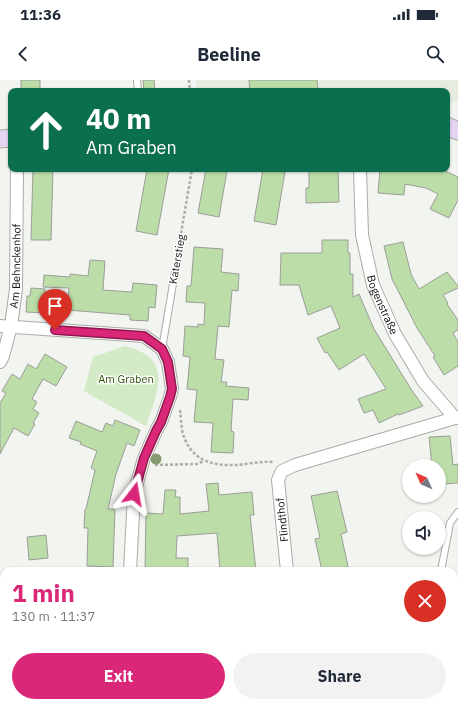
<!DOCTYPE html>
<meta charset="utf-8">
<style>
body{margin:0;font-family:"IBM Plex Sans",sans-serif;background:#f2f2f3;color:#1f2937;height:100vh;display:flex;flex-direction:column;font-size:15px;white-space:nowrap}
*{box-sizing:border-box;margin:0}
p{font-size:13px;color:#747a83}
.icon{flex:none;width:22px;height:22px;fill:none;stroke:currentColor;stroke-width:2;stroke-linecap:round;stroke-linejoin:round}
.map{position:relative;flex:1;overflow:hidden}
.panel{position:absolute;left:0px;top:487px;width:458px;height:140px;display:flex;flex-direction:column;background:#fff;border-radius:12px 12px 0 0;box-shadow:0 1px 3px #0004}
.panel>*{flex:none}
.top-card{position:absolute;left:8px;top:8px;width:442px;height:84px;border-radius:8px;box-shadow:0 1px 3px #0004;background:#0b6e4f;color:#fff;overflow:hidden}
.needle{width:26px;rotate:315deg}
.fabs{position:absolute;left:402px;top:379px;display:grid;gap:8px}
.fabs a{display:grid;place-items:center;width:44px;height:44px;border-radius:50%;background:#fff;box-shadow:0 1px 3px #0004;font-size:20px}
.pin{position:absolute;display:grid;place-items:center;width:34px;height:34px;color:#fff;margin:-41px -17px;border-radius:50% 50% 50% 0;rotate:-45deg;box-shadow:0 0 4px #0007}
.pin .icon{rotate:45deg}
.me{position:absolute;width:44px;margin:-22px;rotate:14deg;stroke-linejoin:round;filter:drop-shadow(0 0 3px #0008)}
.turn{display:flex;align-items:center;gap:14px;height:84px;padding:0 12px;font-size:18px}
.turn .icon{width:52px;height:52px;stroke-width:2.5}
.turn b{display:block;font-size:28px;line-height:34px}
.round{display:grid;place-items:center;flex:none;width:42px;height:42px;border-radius:21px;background:#f2f2f3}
.overview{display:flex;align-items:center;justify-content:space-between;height:68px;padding:0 12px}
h1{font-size:24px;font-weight:700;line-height:30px;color:#db2777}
.button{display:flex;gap:8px;margin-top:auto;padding:8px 12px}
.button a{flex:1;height:46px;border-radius:24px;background:#db2777;color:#fff;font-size:16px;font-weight:700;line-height:46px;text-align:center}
.button a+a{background:#f2f2f3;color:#1f2937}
.status{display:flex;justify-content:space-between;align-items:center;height:28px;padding:0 20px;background:#fff;direction:ltr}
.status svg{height:11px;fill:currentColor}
header{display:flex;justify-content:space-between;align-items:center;height:52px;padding:0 12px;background:#fff;font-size:18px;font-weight:700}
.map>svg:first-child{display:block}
.built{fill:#e5ede1}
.green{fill:#d2eac5}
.building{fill:#bcdca8;stroke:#9b9e99}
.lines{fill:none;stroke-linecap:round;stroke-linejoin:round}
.lane-casing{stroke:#a9aca7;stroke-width:8}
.street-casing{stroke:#a9aca7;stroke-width:14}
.secondary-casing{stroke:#a9aca7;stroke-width:19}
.path{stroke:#acaeaa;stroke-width:2.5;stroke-dasharray:3 2;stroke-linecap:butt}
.lane{stroke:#fff;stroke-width:6}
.street{stroke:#fff;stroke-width:12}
.secondary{stroke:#e4d5f2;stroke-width:17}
.tree{fill:#859a6f}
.route-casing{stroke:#8e194d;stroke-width:10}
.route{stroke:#db2777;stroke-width:7}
.labels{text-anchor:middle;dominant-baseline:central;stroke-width:3;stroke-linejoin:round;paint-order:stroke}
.street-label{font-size:11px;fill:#111210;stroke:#fff}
.park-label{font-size:11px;fill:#2c5107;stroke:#fff}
</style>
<div class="status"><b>11:36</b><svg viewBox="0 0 49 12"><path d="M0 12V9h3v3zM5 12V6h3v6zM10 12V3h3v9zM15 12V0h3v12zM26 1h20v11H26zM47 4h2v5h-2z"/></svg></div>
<header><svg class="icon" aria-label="back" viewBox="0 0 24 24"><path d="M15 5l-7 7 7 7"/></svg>Beeline<svg class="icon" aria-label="search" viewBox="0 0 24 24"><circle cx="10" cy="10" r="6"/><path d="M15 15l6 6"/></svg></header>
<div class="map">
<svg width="458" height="627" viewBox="0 0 458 627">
<rect width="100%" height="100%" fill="#f1f4ef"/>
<polygon class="built" points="196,0 458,0 458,21 447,23 447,11 197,11"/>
<path class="green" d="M 125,266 C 174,278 158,311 146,346 L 84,311 L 93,277 Z"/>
<g class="building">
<rect x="21" y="0" width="19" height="11"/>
<polygon points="143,0 154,0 155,11 144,11"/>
<polygon points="249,0 317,0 318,11 250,11"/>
<polygon points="33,89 53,89 51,160 31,160"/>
<polygon points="147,89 169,89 157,155 136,151"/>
<polygon points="206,89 227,91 219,137 198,133"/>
<polygon points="263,89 285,92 276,145 254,141"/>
<polygon points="309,89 338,89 339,122 306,123 306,108 309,108"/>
<polygon points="380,89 441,89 458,97 458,120 449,138 430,129 438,114 426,108 405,104 404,115 378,113"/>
<polygon points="322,160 348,160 348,173 350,173 350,194 353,194 353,217 359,214 374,249 411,309 423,326 399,335 398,334 379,343 373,330 364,333 358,319 386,309 364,274 339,290 327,272 325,273 317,258 340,248 331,226 308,235 299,205 280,205 281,173 322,173"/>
<polygon points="403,162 411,194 419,209 447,192 458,206 458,208 443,215 448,223 447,224 458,240 458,250 453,253 458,262 458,286 444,295 433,277 435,276 417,248 392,199 384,166"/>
<polygon points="194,167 223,169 221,192 239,194 238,211 232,210 229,247 218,246 215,279 224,280 221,302 227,302 226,306 249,308 248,320 233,319 231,351 234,352 233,373 211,372 213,343 194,342 197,310 187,309 190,277 183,276 185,246 198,247 198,244 204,245 205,223 186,222 187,206 191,206"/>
<polygon points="90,180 105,181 103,210 132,212 133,203 157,205 155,228 149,227 148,241 130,240 130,235 67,230 69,208 43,207 44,195 70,197 70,194 88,196"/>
<polygon points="31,208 45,209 43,233 26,232 27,216 30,216"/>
<polygon points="45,274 67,287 56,306 43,299 32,319 37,322 33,329 39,333 33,343 35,344 28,356 14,348 0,374 0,323 6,313 2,311 12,294 20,299 28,284 36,289"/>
<polygon points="115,340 140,350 134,366 127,363 116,394 108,429 115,429 113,487 87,486 88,448 84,448 85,429 86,429 95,390 91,388 97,371 80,364 81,362 69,358 76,341 102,352 106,343 113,346"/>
<polygon points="450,356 453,385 458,384 458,403 443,404 442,397 439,397 439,386 432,386 429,357"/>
<polygon points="218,403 219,415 252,412 254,435 250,435 256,491 220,491 217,453 177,456 176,478 188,478 188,491 145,491 146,433 163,434 165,410 176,410 175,417 180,417 180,434 209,431 206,404"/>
<polygon points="337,411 347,452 341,454 349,491 322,491 315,459 320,458 311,416"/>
<polygon points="46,455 48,478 29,480 27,457"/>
</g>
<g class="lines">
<g class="lane-casing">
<g id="lane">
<polyline points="137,0 138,11"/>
<polyline points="162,269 175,192"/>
<polyline points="441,491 450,443 458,432"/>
<polyline points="454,552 458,552"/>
<polyline points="420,627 420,623"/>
</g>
</g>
<g class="street-casing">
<g id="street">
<path id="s1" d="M 360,89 L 362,155 L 373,205 L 395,254 L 423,301 L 455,338 L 458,338"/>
<polyline points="0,246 144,256 162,269 168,282 172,309 170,317 161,342 156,351 144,378 134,414 130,491"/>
<path id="s2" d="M 0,282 L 3,276 L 11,246 L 16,209 L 17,89"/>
<polyline points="287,491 278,400 282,391 295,385 455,338"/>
<polyline points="147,623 148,627"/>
<polyline points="300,623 300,627"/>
</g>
</g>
<g class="secondary-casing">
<g id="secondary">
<polyline points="447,46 458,51"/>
<polyline points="0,59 11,58"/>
</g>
</g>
<g class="path">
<polyline points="189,0 190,11"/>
<polyline points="176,183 192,89"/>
<path d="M 180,330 C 181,338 181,349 184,357 C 193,381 213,386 236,385 C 248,384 261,381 273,382"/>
<polyline points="155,385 197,384 204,381"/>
</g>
<use href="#lane" class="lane"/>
<use href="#street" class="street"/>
<use href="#secondary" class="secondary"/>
</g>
<circle class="tree" cx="156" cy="379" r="5.5"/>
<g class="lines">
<g class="route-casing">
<polyline id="route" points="55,250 144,256 162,269 168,282 172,309 170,317 161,342 156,351 144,378 134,414"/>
</g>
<use href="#route" class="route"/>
</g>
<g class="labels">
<g class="street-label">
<text transform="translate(177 179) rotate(-80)">Katerstieg</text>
<text stroke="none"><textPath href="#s2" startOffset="98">Am Behnckenhof</textPath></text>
<text stroke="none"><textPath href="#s1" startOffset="139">Bogenstraße</textPath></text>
<text transform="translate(282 440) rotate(-96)">Flindthof</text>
</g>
<g class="park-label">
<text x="126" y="299">Am Graben</text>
</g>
</g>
</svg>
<div class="fabs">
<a><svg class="needle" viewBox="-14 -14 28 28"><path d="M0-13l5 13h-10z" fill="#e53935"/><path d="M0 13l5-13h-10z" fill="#747a83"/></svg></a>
<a><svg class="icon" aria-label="sound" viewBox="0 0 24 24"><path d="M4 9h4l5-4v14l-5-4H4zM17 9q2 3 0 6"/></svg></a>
</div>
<div class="pin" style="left:55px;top:250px;background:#d93025"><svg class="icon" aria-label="arrive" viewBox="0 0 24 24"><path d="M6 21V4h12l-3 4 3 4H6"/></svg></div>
<svg class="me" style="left:134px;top:414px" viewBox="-20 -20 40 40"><path d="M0-17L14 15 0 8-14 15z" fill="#db2777" stroke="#fff" stroke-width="4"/></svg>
<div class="top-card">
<div class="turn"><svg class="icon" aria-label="ahead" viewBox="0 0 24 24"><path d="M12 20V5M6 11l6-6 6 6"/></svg><div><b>40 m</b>Am Graben</div></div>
</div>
<section class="panel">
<div class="overview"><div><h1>1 min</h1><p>130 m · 11:37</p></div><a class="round" style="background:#d93025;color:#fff"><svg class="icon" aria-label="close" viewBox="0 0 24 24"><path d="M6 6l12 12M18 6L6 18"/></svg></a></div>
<div class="button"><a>Exit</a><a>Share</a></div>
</section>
</div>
